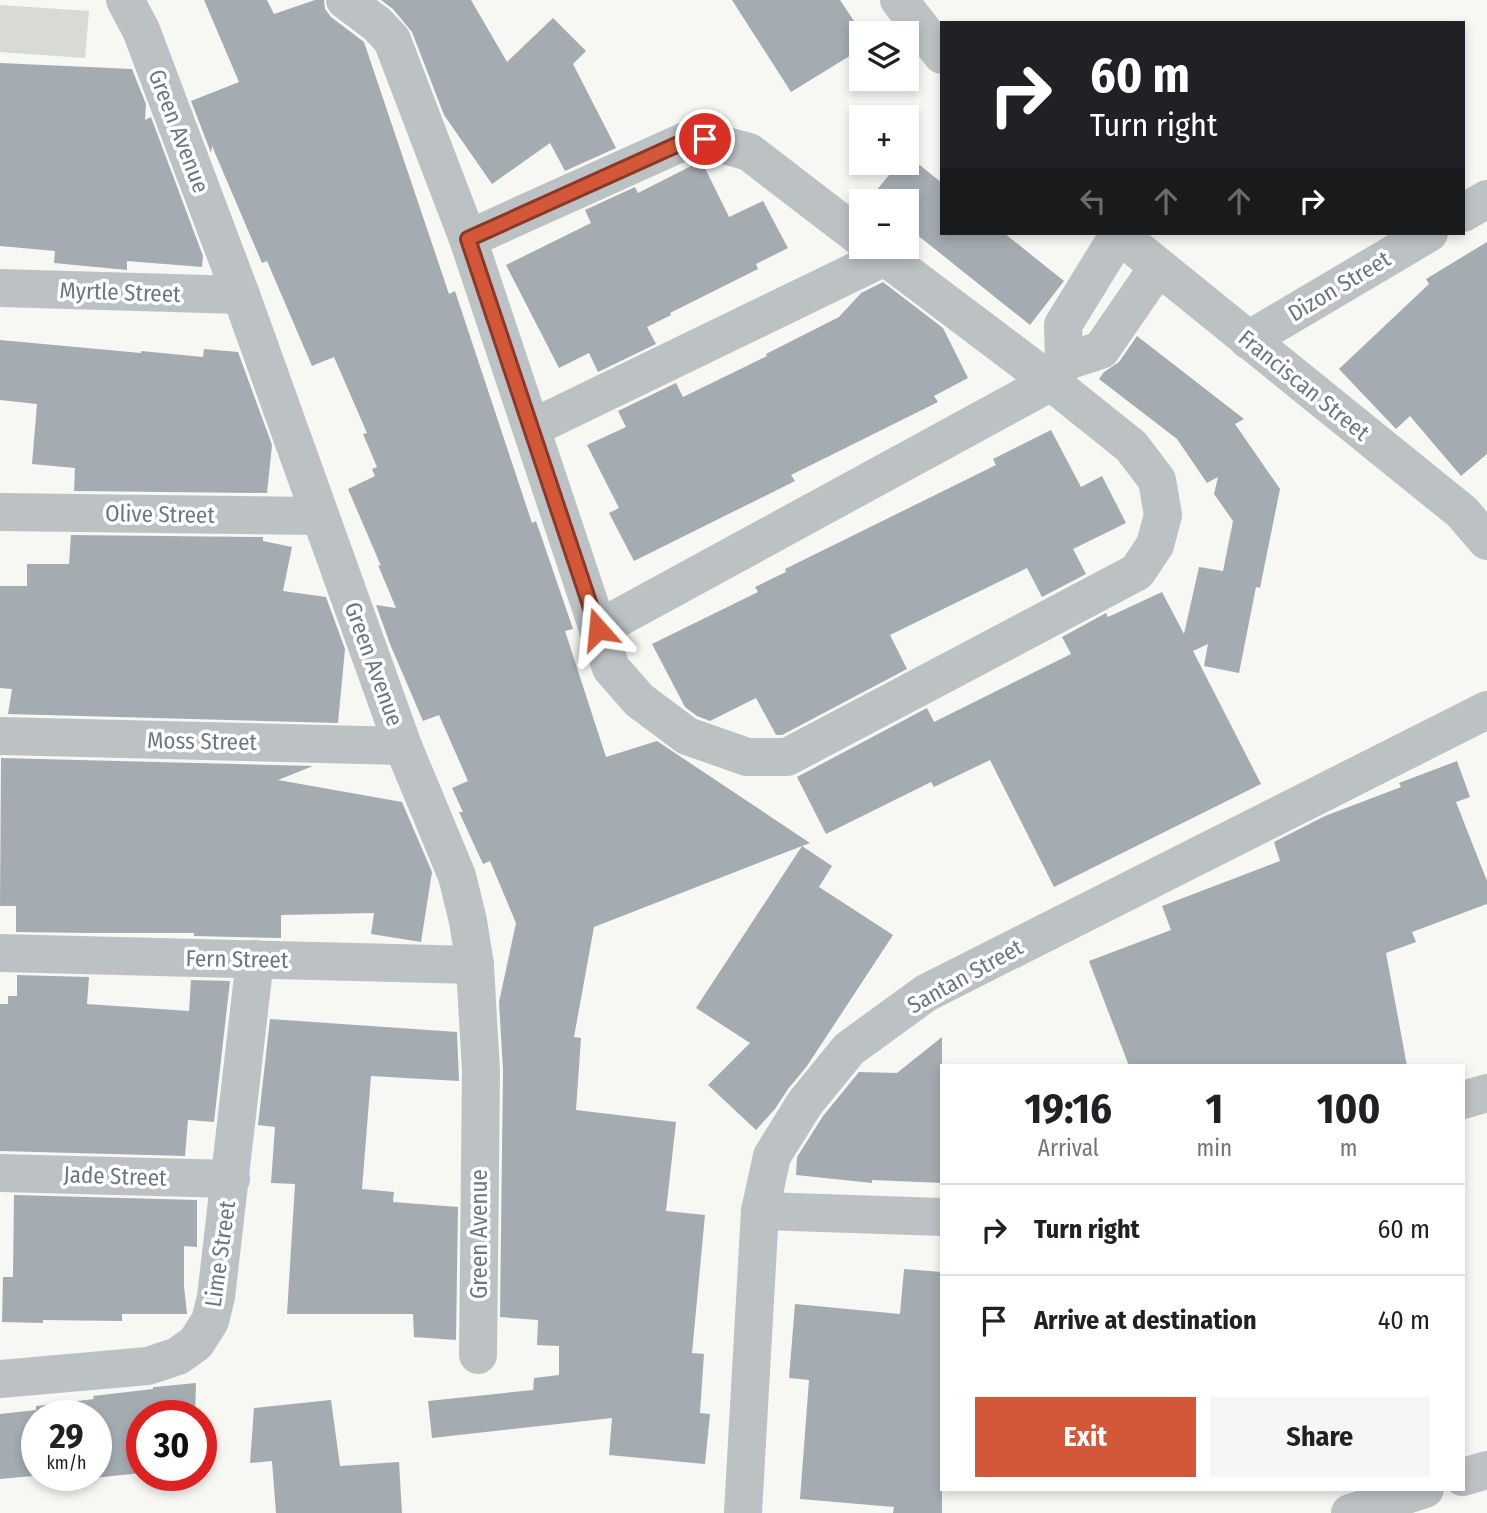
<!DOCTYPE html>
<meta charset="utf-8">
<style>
body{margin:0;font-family:"Fira Sans Condensed",sans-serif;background:#f6f6f6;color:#202124;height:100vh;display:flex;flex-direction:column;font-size:26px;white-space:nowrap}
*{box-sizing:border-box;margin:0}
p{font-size:23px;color:#757577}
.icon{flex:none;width:38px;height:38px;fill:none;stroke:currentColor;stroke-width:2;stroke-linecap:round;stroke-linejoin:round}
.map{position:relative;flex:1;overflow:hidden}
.side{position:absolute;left:940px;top:1064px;width:525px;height:427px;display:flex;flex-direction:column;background:#fff;border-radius:0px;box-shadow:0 4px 10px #0003}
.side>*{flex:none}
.top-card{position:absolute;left:940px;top:21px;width:525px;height:214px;border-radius:0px;box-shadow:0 4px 10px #0003;background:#202124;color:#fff;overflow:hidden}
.tools{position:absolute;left:849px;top:21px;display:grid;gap:14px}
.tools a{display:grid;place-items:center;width:70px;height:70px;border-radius:0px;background:#fff;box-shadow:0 4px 10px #0003;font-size:35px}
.speed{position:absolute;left:21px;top:1400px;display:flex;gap:14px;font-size:35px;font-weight:700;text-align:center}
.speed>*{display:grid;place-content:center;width:91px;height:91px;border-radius:50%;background:#fff;box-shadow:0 4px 10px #0003;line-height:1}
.speed small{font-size:18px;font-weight:400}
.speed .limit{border:10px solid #d22;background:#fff;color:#111}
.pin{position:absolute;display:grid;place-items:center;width:60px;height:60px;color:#fff;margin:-30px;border:4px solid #fff;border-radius:50%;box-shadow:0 2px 7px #0007}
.me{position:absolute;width:77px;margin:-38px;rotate:342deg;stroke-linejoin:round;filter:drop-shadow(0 0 5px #0008)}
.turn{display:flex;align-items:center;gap:24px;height:147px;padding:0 35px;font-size:32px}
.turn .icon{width:91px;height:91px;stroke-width:2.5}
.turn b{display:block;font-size:49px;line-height:60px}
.lanes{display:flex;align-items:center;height:66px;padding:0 35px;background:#0003;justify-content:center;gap:35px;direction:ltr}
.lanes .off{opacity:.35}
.eta{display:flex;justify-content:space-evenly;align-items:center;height:119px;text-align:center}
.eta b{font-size:42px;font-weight:700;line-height:49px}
.cta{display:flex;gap:14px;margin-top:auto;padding:14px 35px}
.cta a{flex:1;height:80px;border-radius:0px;background:#d35839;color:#fff;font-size:28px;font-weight:700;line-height:80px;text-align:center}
.cta a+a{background:#f6f6f6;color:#202124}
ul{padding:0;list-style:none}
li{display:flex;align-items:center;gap:21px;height:91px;padding:0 35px;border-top:2px solid #e0e0e0}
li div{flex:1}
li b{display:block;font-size:26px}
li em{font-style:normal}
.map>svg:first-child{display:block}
.green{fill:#d7dbd4}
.building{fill:#a4acb1;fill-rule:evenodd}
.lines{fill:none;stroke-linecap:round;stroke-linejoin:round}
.street{stroke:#bcc1c4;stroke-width:38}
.route-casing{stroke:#893925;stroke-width:18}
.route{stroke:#d35839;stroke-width:12}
.labels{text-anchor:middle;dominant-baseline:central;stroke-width:7;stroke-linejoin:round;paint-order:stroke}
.street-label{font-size:23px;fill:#697882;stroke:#fff}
</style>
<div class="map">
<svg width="1487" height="1513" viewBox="0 0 1487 1513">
<rect width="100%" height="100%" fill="#f7f7f4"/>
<polygon class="green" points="0,5 89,11 85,58 0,52"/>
<g class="building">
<polygon points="204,0 267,0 274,14 315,0 324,0 325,9 331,17 364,42 449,294 455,291 532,523 536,521 573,629 565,631 606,757 657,741 810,843 802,846 832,866 819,887 893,935 807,1066 788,1089 775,1109 756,1130 708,1085 750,1043 696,1008 802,846 594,927 574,1037 581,1038 576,1110 676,1122 666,1211 705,1215 692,1353 704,1354 700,1413 710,1414 705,1464 609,1455 612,1418 432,1438 428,1401 533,1390 534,1378 559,1375 559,1346 537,1345 538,1320 500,1317 503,1070 499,1002 516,923 490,861 483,864 459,812 463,812 452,788 468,781 439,715 423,721 390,644 376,605 396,608 378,565 381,566 348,489 375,476 372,469 377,467 363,434 367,433 334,357 312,366 267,261 262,263 212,146 211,153 191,101 239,82"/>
<polygon points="381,0 471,0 507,62 553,18 586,51 573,64 616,148 565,171 550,143 492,184 444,115 412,32 393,9"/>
<polygon points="732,0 840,0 862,33 861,49 791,92"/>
<polygon points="0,63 132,69 146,104 145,120 151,117 203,256 202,267 127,261 127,270 54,263 55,251 0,246"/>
<polygon points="906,154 942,183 942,233 1004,233 1064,281 1030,325 906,226 906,201 876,201 871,197 899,163 906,163"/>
<polygon points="699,162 702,162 729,217 763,201 788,248 756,264 758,269 670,313 671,315 647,327 656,344 598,372 589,353 559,368 506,265 591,223 585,210 635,187 638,193"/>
<polygon points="1487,242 1487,454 1461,476 1410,416 1396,429 1339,369 1429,284 1426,279"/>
<polygon points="883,282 943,328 968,378 934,396 938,402 791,475 795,481 634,561 609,513 619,508 587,445 626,427 618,411 676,383 683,397 767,356 766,354 839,317 861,293"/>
<polygon points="1137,336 1244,419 1235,424 1280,489 1260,588 1256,587 1239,673 1204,666 1208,644 1193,651 1261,784 1054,887 990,760 934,787 931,782 826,834 797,777 927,708 934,722 1071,654 1062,637 1106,613 1108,617 1162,592 1184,634 1199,567 1223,571 1233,521 1214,494 1218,477 1207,483 1177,439 1099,379 1104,372 1119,362"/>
<polygon points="0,340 141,353 141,351 203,357 204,349 238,352 272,445 267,493 74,491 75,468 32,464 37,404 0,400"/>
<polygon points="1051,430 1081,487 1102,476 1126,523 1073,549 1086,574 1042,597 1027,568 890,635 907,669 782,735 776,735 756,698 710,721 697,716 685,707 652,644 758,592 755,587 786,572 785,569 996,465 993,459"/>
<polygon points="71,535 263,537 263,541 292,547 283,591 326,597 345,649 338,723 8,714 12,689 0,688 0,586 27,586 27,564 69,564"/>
<polygon points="1,758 313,766 278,780 402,802 432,872 421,942 371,934 374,913 281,915 281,938 194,936 194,933 92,933 16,932 16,906 0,906"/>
<polygon points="1457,761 1470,797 1456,802 1487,881 1487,904 1412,932 1416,942 1386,953 1407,1066 1129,1066 1089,961 1171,930 1162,906 1280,861 1274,842 1325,816 1401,787 1399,783"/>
<polygon points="17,975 89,977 87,1004 189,1011 191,980 230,981 214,1122 188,1120 185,1156 0,1151 0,1004 8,1004 8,996 17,996"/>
<polygon points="270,1019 457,1032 459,1081 371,1076 362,1189 394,1192 393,1202 458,1207 456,1340 414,1337 413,1314 287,1314 295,1184 271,1183 275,1127 258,1125"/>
<polygon points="942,1037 942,1183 872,1180 872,1183 796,1175 797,1157 823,1116 859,1072 897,1073"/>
<polygon points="14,1195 197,1200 197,1247 184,1246 184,1286 187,1314 122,1314 122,1321 43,1320 43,1323 2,1322 3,1277 13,1277"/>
<polygon points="904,1269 942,1272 942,1513 893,1513 894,1507 800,1499 809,1380 789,1378 795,1304 900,1314"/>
<path d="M 196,1383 L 195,1416 L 142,1416 L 142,1473 L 44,1483 L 43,1475 L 0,1479 L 0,1414 L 36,1410 L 36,1406 L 94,1399 L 93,1396 L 153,1389 L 153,1387 L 155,1387 ZM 37,1416 L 96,1416 L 96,1475 L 37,1475 Z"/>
<polygon points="331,1400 340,1466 399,1462 402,1513 276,1513 272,1461 250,1463 254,1408"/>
</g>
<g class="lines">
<g class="street">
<polyline points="125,0 141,30 241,295 403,746 457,876 468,921 475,965 478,1020 481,1070 478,1355"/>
<polyline points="345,0 377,24 392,40 468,239 611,668 639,700 687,736 747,757 787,757 1137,572 1155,545 1163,515 1157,480 1131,446 1051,382 872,247"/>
<polyline points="899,0 942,55"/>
<polyline points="1463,213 1487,199"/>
<polyline points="1117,233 1462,512 1487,541"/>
<polyline points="468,239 683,142 705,140 749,152 861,238"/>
<polyline points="0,288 241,295"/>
<polyline points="1248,340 1429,233"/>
<polyline points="1064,362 1101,350 1158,267"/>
<polyline points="532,428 885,257"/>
<polyline points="0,512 320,516"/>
<polyline points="598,629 1051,382 1064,362 1063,325 1119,234"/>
<polyline points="0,736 403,746"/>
<polyline points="0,953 475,965"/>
<polyline points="1463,1100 1487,1093"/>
<polyline points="0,1173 231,1179"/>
<polyline points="760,1211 942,1217"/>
<polyline points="0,1379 148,1366 178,1356 196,1343 210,1321 216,1297 255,959"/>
<polyline points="1463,1477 1487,1470"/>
<polyline points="743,1513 760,1211 772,1156 805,1103 849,1049 926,993 1487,710"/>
<polyline points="1350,1513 1425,1489"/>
</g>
</g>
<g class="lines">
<g class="route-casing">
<polyline id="route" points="598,629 468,239 683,142 705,139"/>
</g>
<use href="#route" class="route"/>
</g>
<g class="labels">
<g class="street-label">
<text transform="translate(179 131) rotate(69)">Green Avenue</text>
<text transform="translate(1339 286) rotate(-31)">Dizon Street</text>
<text transform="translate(120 292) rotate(2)">Myrtle Street</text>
<text transform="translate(1304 385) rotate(39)">Franciscan Street</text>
<text transform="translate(160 514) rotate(1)">Olive Street</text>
<text transform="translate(374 664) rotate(70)">Green Avenue</text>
<text transform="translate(202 741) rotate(1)">Moss Street</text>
<text transform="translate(237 959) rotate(1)">Fern Street</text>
<text transform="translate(965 976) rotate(-29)">Santan Street</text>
<text transform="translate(115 1176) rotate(2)">Jade Street</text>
<text transform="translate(479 1234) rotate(-90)">Green Avenue</text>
<text transform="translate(220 1254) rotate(-82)">Lime Street</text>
</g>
</g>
</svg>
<div class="tools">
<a><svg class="icon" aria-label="layers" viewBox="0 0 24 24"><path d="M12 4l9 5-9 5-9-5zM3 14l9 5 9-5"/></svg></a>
<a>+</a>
<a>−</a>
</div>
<div class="speed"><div>29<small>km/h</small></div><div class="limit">30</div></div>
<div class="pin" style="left:705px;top:139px;background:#d93025"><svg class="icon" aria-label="arrive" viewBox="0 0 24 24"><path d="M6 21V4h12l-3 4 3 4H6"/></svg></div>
<svg class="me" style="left:598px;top:629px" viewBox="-20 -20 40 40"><path d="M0-17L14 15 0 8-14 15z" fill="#d35839" stroke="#fff" stroke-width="4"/></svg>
<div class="top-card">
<div class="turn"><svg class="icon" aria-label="right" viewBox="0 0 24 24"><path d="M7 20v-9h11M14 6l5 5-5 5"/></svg><div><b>60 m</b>Turn right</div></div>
<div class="lanes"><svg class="icon off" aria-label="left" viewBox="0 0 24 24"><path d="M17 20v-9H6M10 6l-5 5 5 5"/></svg><svg class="icon off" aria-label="ahead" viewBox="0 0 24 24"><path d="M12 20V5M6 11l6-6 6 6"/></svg><svg class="icon off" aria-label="ahead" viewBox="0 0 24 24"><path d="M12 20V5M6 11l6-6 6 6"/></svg><svg class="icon" aria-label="right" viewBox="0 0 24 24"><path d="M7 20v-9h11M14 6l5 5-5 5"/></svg></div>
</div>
<section class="side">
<div class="eta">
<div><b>19:16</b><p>Arrival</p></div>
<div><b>1</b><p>min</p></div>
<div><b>100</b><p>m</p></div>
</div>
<ul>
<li><svg class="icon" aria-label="right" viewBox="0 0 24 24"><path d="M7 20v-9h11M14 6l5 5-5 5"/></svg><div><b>Turn right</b></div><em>60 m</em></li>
<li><svg class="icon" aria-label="arrive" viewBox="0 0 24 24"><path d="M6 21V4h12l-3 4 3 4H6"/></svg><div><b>Arrive at destination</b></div><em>40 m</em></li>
</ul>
<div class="cta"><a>Exit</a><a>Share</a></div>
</section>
</div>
